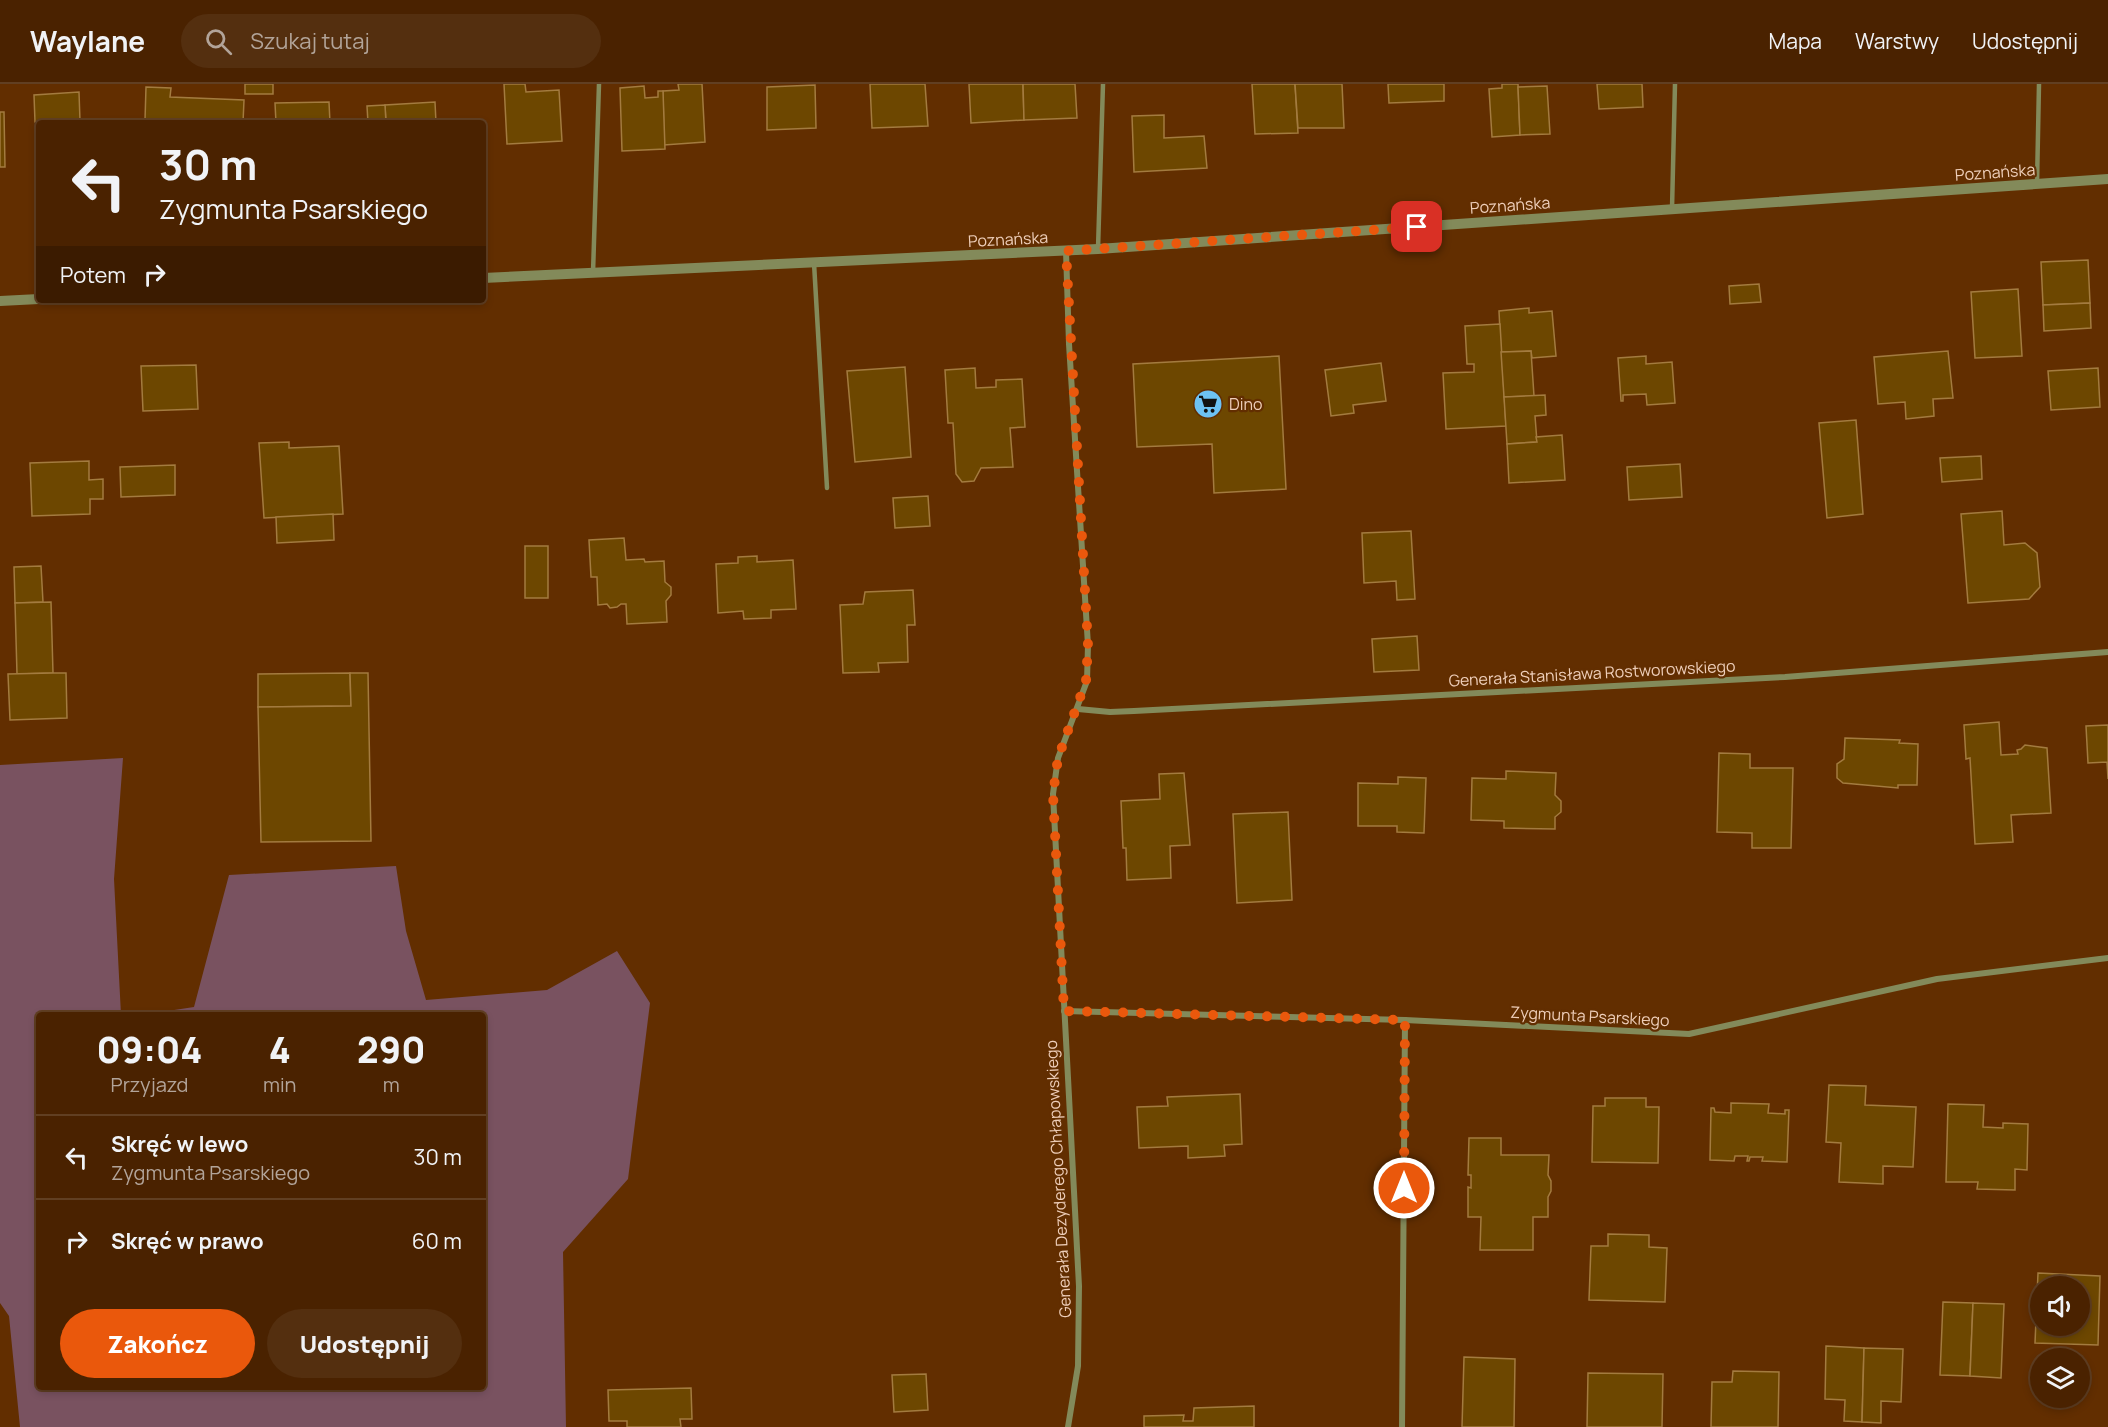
<!DOCTYPE html>
<html lang="pl">
<meta charset="utf-8">
<style>
body{margin:0;font-family:Manrope,sans-serif;background:#542f0f;color:#f1f3f6;height:100vh;display:flex;flex-direction:column;font-size:22px;white-space:nowrap}
*{box-sizing:border-box;margin:0}
p{font-size:20px;color:#b2a499}
.icon{flex:none;width:33px;height:33px;fill:none;stroke:currentColor;stroke-width:2;stroke-linecap:round;stroke-linejoin:round}
.map{position:relative;flex:1;overflow:hidden}
.drawer{position:absolute;left:36px;top:928px;width:450px;height:378px;display:flex;flex-direction:column;background:#4a2200;border-radius:6px;box-shadow:0 3px 9px #0003,0 0 0 2px #613f22}
.drawer>*{flex:none}
.top-card{position:absolute;left:36px;top:36px;width:450px;height:183px;border-radius:6px;box-shadow:0 3px 9px #0003,0 0 0 2px #613f22;background:#4a2200;color:#f1f3f6;overflow:hidden}
.fabs{position:absolute;left:2030px;top:1192px;display:grid;gap:12px}
.fabs a{display:grid;place-items:center;width:60px;height:60px;border-radius:50%;background:#4a2200;box-shadow:0 3px 9px #0003,0 0 0 2px #613f22;font-size:30px}
.pin{position:absolute;display:grid;place-items:center;width:51px;height:51px;color:#fff;margin:-26px;border-radius:12px;box-shadow:0 3px 9px #0006}
.me{position:absolute;width:66px;margin:-33px;rotate:0deg;stroke-linejoin:round;filter:drop-shadow(0 0 4px #0008)}
.turn{display:flex;align-items:center;gap:21px;height:126px;padding:0 24px;font-size:27px}
.turn .icon{width:78px;height:78px;stroke-width:2.5}
.turn b{display:block;font-size:42px;line-height:51px}
.then{display:flex;align-items:center;height:57px;padding:0 24px;background:#0003;gap:12px;font-size:22px}
.eta{display:flex;justify-content:space-evenly;align-items:center;height:102px;text-align:center}
.eta b{font-size:36px;font-weight:800;line-height:42px}
.primary-button{display:flex;gap:12px;margin-top:auto;padding:12px 24px}
.primary-button a{flex:1;height:69px;border-radius:36px;background:#ea580c;color:#fff;font-size:24px;font-weight:800;line-height:69px;text-align:center}
.primary-button a+a{background:#542f0f;color:#f1f3f6}
ul{padding:0;list-style:none}
li{display:flex;align-items:center;gap:18px;height:84px;padding:0 24px;border-top:2px solid #613f22}
li div{flex:1}
li b{display:block;font-size:22px}
li em{font-style:normal}
header{display:flex;align-items:center;gap:36px;box-sizing:border-box;height:84px;padding:0 30px;background:#4a2200;border-bottom:2px solid #613f22}
header strong{font-size:28px}
nav{display:flex;gap:33px;margin-inline-start:auto;font-size:21px}
.search{width:420px;height:54px;background:#542f0f;display:flex;align-items:center;gap:15px;box-sizing:border-box;padding:0 21px;border-radius:33px;color:#b2a499;font-size:22px}
.map>svg:first-child{display:block}
.green{fill:#795260}
.building{fill:#6d4700;stroke:#a37b3f;stroke-width:1.5;fill-rule:evenodd}
.lines{fill:none;stroke-linecap:round;stroke-linejoin:round}
.service{stroke:#838a5a;stroke-width:4.5}
.minor{stroke:#838a5a;stroke-width:6}
.tertiary{stroke:#838a5a;stroke-width:10}
.route{stroke:#ea580c;stroke-width:10;stroke-dasharray:0 18}
.labels{text-anchor:middle;dominant-baseline:central;stroke-width:4.5;stroke-linejoin:round;paint-order:stroke}
.street-label{font-size:16px;fill:#eeceb9;stroke:#622e00}
.poi-label{font-size:16px;fill:#eeceb9;stroke:#622e00;text-anchor:start}
</style>
<header>
<strong>Waylane</strong>
<div class="search"><svg class="icon" aria-label="search" viewBox="0 0 24 24"><circle cx="10" cy="10" r="6"/><path d="M15 15l6 6"/></svg>Szukaj tutaj</div>
<nav><a>Mapa</a><a>Warstwy</a><a>Udostępnij</a></nav>
</header>
<div class="map">
<svg width="2108" height="1343" viewBox="0 0 2108 1343">
<rect width="100%" height="100%" fill="#622e00"/>
<polygon class="green" points="123,674 114,795 121,931 39,932 39,1304 483,1304 483,932 141,931 194,923 229,791 396,782 406,847 426,916 547,906 617,867 650,919 628,1095 563,1168 566,1343 20,1343 9,1232 0,1219 0,681"/>
<g class="building">
<rect x="245" y="0" width="28" height="10"/>
<polygon points="504,0 525,0 526,8 559,6 562,57 507,60"/>
<polygon points="678,0 702,0 705,58 664,61 663,7 679,6"/>
<polygon points="870,0 925,0 928,42 872,44"/>
<polygon points="969,0 1023,0 1024,36 971,39"/>
<polygon points="1023,0 1075,0 1077,34 1024,36"/>
<polygon points="1252,0 1295,0 1298,49 1255,50"/>
<polygon points="1295,0 1342,0 1344,44 1298,44"/>
<polygon points="1388,0 1444,0 1444,17 1389,19"/>
<polygon points="1502,0 1518,0 1520,51 1492,53 1489,5 1502,4"/>
<polygon points="1597,0 1642,0 1643,23 1599,25"/>
<polygon points="815,1 816,44 767,46 767,3"/>
<polygon points="644,2 645,14 658,13 658,7 663,7 665,65 622,67 620,4"/>
<polygon points="1547,2 1550,50 1520,51 1518,3"/>
<polygon points="146,3 171,4 170,13 244,16 243,39 145,36"/>
<polygon points="79,8 80,37 35,38 34,11"/>
<polygon points="329,18 330,39 276,39 275,19"/>
<polygon points="435,18 436,39 386,39 385,21"/>
<polygon points="385,21 386,39 368,39 367,22"/>
<polygon points="0,28 4,28 5,83 0,83"/>
<polygon points="1164,31 1164,54 1204,52 1207,84 1134,88 1132,32"/>
<polygon points="2088,176 2090,219 2043,221 2041,178"/>
<polygon points="1759,200 1761,218 1730,220 1729,202"/>
<polygon points="2018,205 2022,272 1975,274 1971,208"/>
<polygon points="2090,219 2091,244 2044,247 2043,221"/>
<polygon points="1529,224 1529,229 1552,227 1556,272 1532,274 1531,267 1501,268 1499,227"/>
<polygon points="1500,240 1506,342 1446,345 1443,289 1474,288 1474,280 1467,280 1465,242"/>
<polygon points="1531,267 1534,312 1504,313 1501,268"/>
<polygon points="1948,267 1953,314 1933,315 1934,332 1906,335 1905,318 1878,320 1874,273"/>
<polygon points="1279,272 1286,405 1214,409 1212,360 1137,363 1133,280"/>
<polygon points="1646,272 1646,280 1672,278 1675,319 1647,321 1646,310 1623,311 1623,317 1621,317 1618,274"/>
<polygon points="1381,279 1386,317 1353,321 1354,329 1331,332 1325,286"/>
<polygon points="196,281 198,325 143,327 141,282"/>
<polygon points="905,283 911,373 855,378 847,287"/>
<polygon points="975,284 976,304 996,303 996,296 1022,295 1025,343 1010,344 1013,383 981,384 974,397 962,398 956,390 953,339 948,339 945,286"/>
<polygon points="2098,284 2100,323 2051,326 2048,287"/>
<polygon points="1545,311 1546,331 1535,332 1537,358 1507,360 1504,313"/>
<polygon points="1856,336 1863,430 1827,434 1819,339"/>
<polygon points="1562,351 1565,396 1509,399 1507,360 1537,358 1536,353"/>
<polygon points="289,358 289,364 339,362 343,430 264,434 259,359"/>
<polygon points="1981,372 1982,395 1942,398 1940,374"/>
<polygon points="89,377 89,396 103,395 103,415 90,415 90,430 32,432 30,379"/>
<polygon points="1680,380 1682,413 1629,416 1627,383"/>
<polygon points="175,381 175,411 121,413 120,383"/>
<polygon points="928,412 930,442 895,444 893,414"/>
<polygon points="2002,427 2004,461 2025,459 2037,469 2040,503 2029,515 1968,519 1961,430"/>
<polygon points="333,430 334,456 277,459 276,433"/>
<polygon points="1411,447 1415,515 1397,516 1396,497 1364,499 1362,449"/>
<polygon points="624,454 626,476 644,475 645,478 664,477 665,498 671,503 671,511 666,517 667,538 627,540 626,520 621,520 617,523 610,524 607,520 598,521 597,493 591,493 589,456"/>
<rect x="525" y="462" width="23" height="52"/>
<polygon points="757,472 757,478 793,476 796,525 771,526 771,534 744,535 743,527 718,529 716,480 738,479 738,473"/>
<polygon points="41,482 43,518 15,519 14,483"/>
<polygon points="913,506 915,541 907,541 908,578 878,579 879,588 843,589 840,521 863,520 865,508"/>
<polygon points="51,518 53,589 17,590 15,519"/>
<polygon points="1417,552 1419,586 1374,588 1372,555"/>
<polygon points="53,589 66,589 67,634 10,636 8,590"/>
<polygon points="350,589 351,622 258,623 258,590"/>
<polygon points="350,589 368,589 371,757 261,758 258,623 351,622"/>
<polygon points="1999,638 2001,671 2018,670 2017,666 2021,665 2025,661 2047,664 2051,729 2011,731 2013,758 1975,760 1970,674 1966,675 1964,641"/>
<polygon points="2108,641 2108,695 2107,678 2088,679 2086,642"/>
<polygon points="1845,654 1900,656 1899,659 1918,660 1917,701 1898,701 1898,704 1843,699 1837,694 1837,680 1844,675"/>
<polygon points="1719,669 1750,670 1750,684 1793,684 1791,764 1752,764 1752,749 1717,748"/>
<polygon points="1506,687 1556,689 1555,711 1561,717 1561,728 1555,733 1555,745 1504,744 1504,737 1471,736 1472,694 1506,695"/>
<polygon points="1184,689 1190,761 1170,762 1171,794 1127,796 1126,764 1123,764 1121,717 1160,715 1159,690"/>
<polygon points="1398,693 1426,694 1424,749 1397,748 1397,742 1358,742 1358,699 1398,700"/>
<polygon points="1288,728 1292,816 1237,819 1233,730"/>
<polygon points="1829,1001 1866,1002 1865,1021 1916,1023 1913,1083 1883,1082 1883,1100 1839,1098 1841,1059 1826,1058"/>
<polygon points="1240,1010 1242,1060 1224,1061 1225,1072 1188,1074 1188,1062 1139,1064 1137,1023 1168,1022 1167,1013"/>
<polygon points="1605,1014 1646,1014 1646,1023 1659,1023 1658,1079 1592,1078 1593,1022 1605,1022"/>
<polygon points="1731,1019 1769,1020 1768,1029 1785,1030 1785,1026 1789,1026 1787,1078 1762,1077 1763,1073 1750,1073 1749,1077 1747,1077 1748,1072 1735,1072 1734,1077 1710,1076 1711,1024 1714,1024 1715,1028 1731,1029"/>
<polygon points="1948,1020 1984,1021 1983,1043 2003,1044 2003,1039 2028,1040 2027,1086 2015,1085 2015,1106 1977,1105 1978,1098 1946,1098"/>
<polygon points="1469,1054 1501,1054 1501,1071 1549,1071 1548,1091 1551,1097 1551,1107 1548,1113 1548,1133 1533,1133 1533,1166 1480,1166 1481,1133 1468,1133 1468,1103 1471,1104 1471,1091 1468,1091"/>
<polygon points="1608,1150 1649,1151 1649,1163 1667,1164 1665,1218 1589,1216 1591,1162 1608,1162"/>
<path d="M 2038,1189 L 2100,1192 L 2098,1261 L 2035,1259 ZM 2040,1203 L 2079,1203 L 2079,1242 L 2040,1242 Z"/>
<polygon points="1943,1218 1973,1219 1970,1292 1940,1291"/>
<polygon points="1973,1219 2004,1220 2001,1294 1970,1292"/>
<polygon points="1826,1262 1864,1264 1862,1338 1844,1337 1845,1316 1825,1315"/>
<polygon points="1864,1264 1903,1265 1901,1318 1881,1317 1881,1339 1862,1338"/>
<polygon points="1464,1273 1515,1275 1514,1343 1462,1343"/>
<polygon points="1733,1287 1779,1288 1778,1343 1711,1343 1712,1298 1732,1298"/>
<polygon points="1588,1289 1663,1290 1662,1343 1587,1343"/>
<polygon points="926,1290 928,1326 894,1328 892,1291"/>
<polygon points="691,1304 692,1335 680,1335 681,1343 627,1343 627,1337 609,1337 608,1306"/>
<polygon points="1254,1322 1254,1343 1144,1343 1144,1332 1184,1331 1183,1337 1193,1337 1194,1324"/>
</g>
<g class="lines">
<g class="service">
<polyline points="2037,100 2039,0"/>
<polyline points="1672,125 1675,0"/>
<polyline points="1098,165 1103,0"/>
<polyline points="814,179 827,404"/>
<polyline points="593,189 599,0"/>
</g>
<g class="minor">
<polyline points="1066,167 1069,260 1088,561 1087,597 1058,674 1053,710 1079,1202 1078,1282 1068,1343"/>
<polyline points="1078,625 1110,628 1134,627 1785,593 2108,568"/>
<polyline points="1064,927 1405,936 1689,950 1937,895 2108,874"/>
<polyline points="1402,1343 1405,936"/>
</g>
<g class="tertiary">
<polyline points="483,194 1098,165 2108,95"/>
<polyline points="0,217 39,215"/>
</g>
</g>
<g class="lines">
<polyline class="route" points="1404,1104 1405,936 1064,927 1053,710 1058,674 1086,597 1088,561 1066,167 1417,143"/>
</g>
<defs>
<g id="supermarket-disc" transform="scale(1.5)"><circle r="9.5" fill="#6dc2f3" stroke="#622e00"/><path d="M-6-5.5h2.5l.6 2H6L4.5 2H-2.5L-4.4-4H-6ZM-1.5 3.2a1.3 1.3 0 1 0 .1 0ZM3 3.2a1.3 1.3 0 1 0 .1 0Z" fill="#111"/></g>
</defs>
<g fill-rule="evenodd">
<use href="#supermarket-disc" x="1208" y="320"/>
</g>
<g class="labels">
<g class="street-label">
<text transform="translate(1995 88) rotate(-4)">Poznańska</text>
<text transform="translate(1510 121) rotate(-4)">Poznańska</text>
<text transform="translate(1008 155) rotate(-3)">Poznańska</text>
<text transform="translate(1592 589) rotate(-3)">Generała Stanisława Rostworowskiego</text>
<text transform="translate(1590 932) rotate(3)">Zygmunta Psarskiego</text>
<text transform="translate(1058 1095) rotate(-93)">Generała Dezyderego Chłapowskiego</text>
</g>
<g class="poi-label">
<text x="1229" y="320">Dino</text>
</g>
</g>
</svg>
<div class="fabs">
<a><svg class="icon" aria-label="sound" viewBox="0 0 24 24"><path d="M4 9h4l5-4v14l-5-4H4zM17 9q2 3 0 6"/></svg></a>
<a><svg class="icon" aria-label="layers" viewBox="0 0 24 24"><path d="M12 4l9 5-9 5-9-5zM3 14l9 5 9-5"/></svg></a>
</div>
<div class="pin" style="left:1417px;top:143px;background:#d93025"><svg class="icon" aria-label="arrive" viewBox="0 0 24 24"><path d="M6 21V4h12l-3 4 3 4H6"/></svg></div>
<svg class="me" style="left:1404px;top:1104px" viewBox="-20 -20 40 40"><circle r="17" fill="#ea580c" stroke="#fff" stroke-width="3"/><path d="M0-11L8 9 0 5-8 9z" fill="#fff"/></svg>
<div class="top-card">
<div class="turn"><svg class="icon" aria-label="left" viewBox="0 0 24 24"><path d="M17 20v-9H6M10 6l-5 5 5 5"/></svg><div><b>30 m</b>Zygmunta Psarskiego</div></div>
<div class="then">Potem<svg class="icon" aria-label="right" viewBox="0 0 24 24"><path d="M7 20v-9h11M14 6l5 5-5 5"/></svg></div>
</div>
<section class="drawer">
<div class="eta">
<div><b>09:04</b><p>Przyjazd</p></div>
<div><b>4</b><p>min</p></div>
<div><b>290</b><p>m</p></div>
</div>
<ul>
<li><svg class="icon" aria-label="left" viewBox="0 0 24 24"><path d="M17 20v-9H6M10 6l-5 5 5 5"/></svg><div><b>Skręć w lewo</b><p>Zygmunta Psarskiego</p></div><em>30 m</em></li>
<li><svg class="icon" aria-label="right" viewBox="0 0 24 24"><path d="M7 20v-9h11M14 6l5 5-5 5"/></svg><div><b>Skręć w prawo</b></div><em>60 m</em></li>
</ul>
<div class="primary-button"><a>Zakończ</a><a>Udostępnij</a></div>
</section>
</div>
